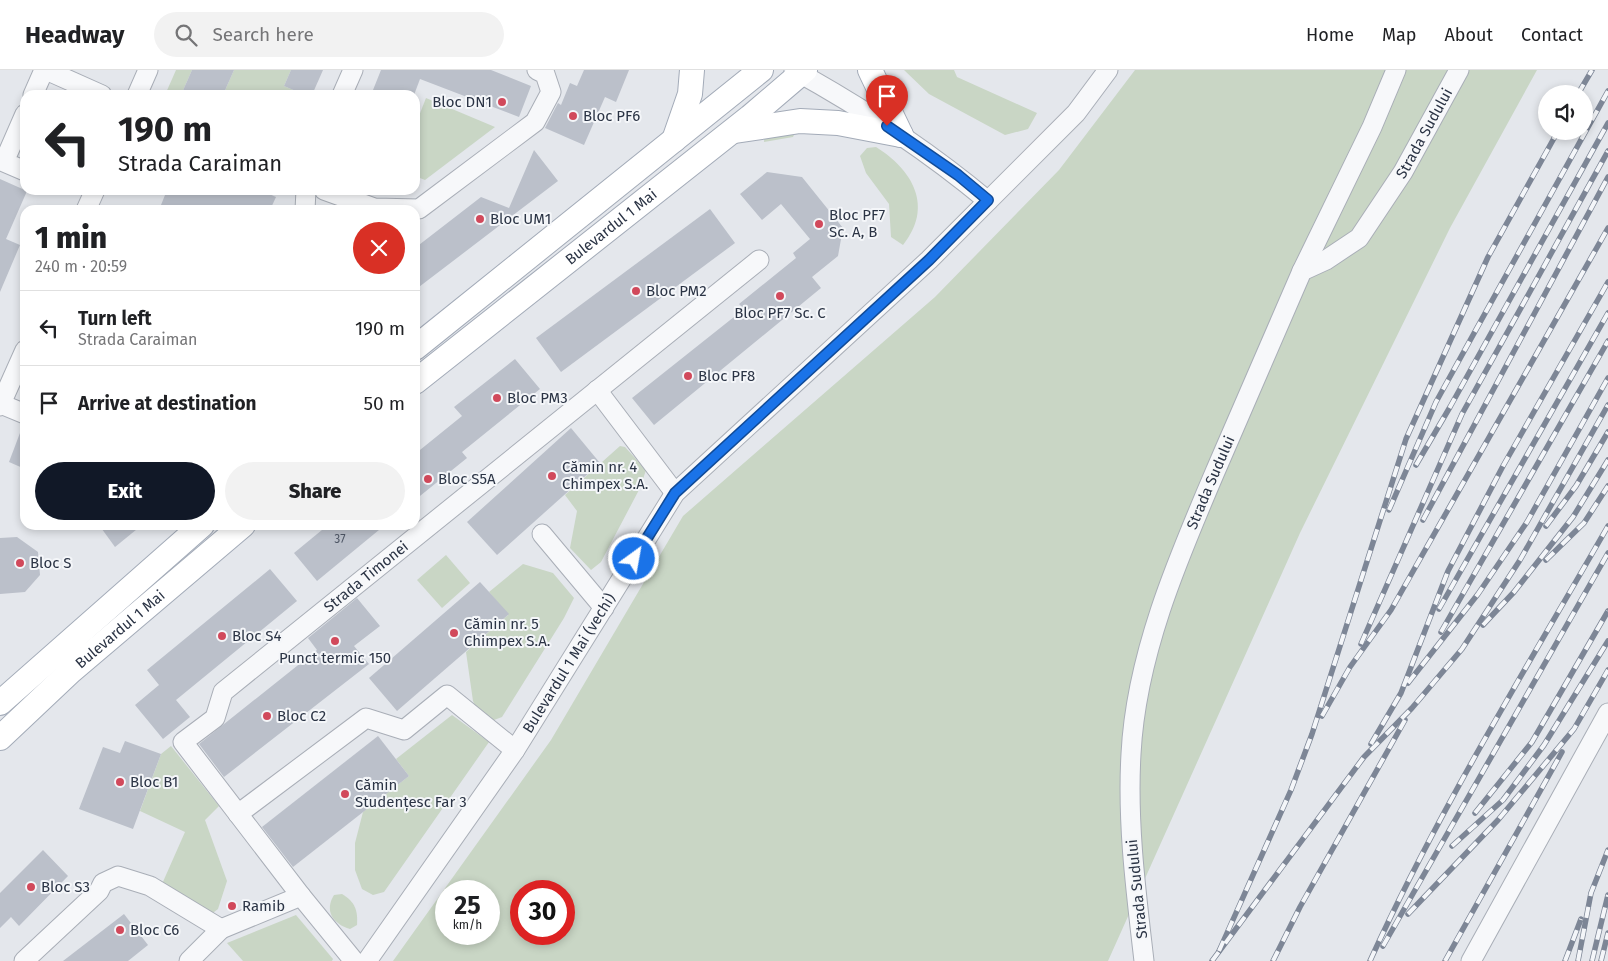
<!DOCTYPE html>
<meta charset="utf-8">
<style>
body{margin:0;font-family:"Fira Sans",sans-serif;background:#f2f2f2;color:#202124;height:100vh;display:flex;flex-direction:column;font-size:19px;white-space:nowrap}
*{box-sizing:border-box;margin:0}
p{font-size:16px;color:#757577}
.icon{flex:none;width:28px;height:28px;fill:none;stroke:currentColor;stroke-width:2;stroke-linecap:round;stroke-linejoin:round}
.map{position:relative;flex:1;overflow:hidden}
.side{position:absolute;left:20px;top:135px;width:400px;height:325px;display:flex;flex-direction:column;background:#fff;border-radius:15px;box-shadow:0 2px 8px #0003}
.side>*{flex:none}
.banner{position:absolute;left:20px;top:20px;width:400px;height:105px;border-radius:15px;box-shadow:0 2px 8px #0003;background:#fff;color:#202124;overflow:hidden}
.fabs{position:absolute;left:1538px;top:15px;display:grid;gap:10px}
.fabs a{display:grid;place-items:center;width:55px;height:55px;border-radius:50%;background:#fff;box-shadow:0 2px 8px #0003;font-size:25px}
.speed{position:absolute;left:435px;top:810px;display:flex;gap:10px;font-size:25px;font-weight:700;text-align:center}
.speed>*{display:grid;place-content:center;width:65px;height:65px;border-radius:50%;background:#fff;box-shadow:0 2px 8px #0003;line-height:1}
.speed small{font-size:12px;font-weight:400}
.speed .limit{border:8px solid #d22;background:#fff;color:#111}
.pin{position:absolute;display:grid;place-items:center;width:42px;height:42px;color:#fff;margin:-51px -21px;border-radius:50% 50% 50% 0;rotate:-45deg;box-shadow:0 0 5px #0007}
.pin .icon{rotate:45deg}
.me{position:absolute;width:55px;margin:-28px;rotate:32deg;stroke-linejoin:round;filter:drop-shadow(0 0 4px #0008)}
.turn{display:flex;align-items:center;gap:18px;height:105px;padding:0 15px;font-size:22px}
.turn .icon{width:65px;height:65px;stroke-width:2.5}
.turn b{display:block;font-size:35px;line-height:42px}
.round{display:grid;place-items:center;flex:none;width:52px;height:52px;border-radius:26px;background:#f2f2f2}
.summary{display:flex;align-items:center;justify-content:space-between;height:85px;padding:0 15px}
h1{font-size:30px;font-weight:800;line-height:38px}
.button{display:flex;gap:10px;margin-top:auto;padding:10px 15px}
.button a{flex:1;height:58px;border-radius:30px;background:#111827;color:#fff;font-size:20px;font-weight:800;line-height:58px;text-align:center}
.button a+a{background:#f2f2f2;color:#202124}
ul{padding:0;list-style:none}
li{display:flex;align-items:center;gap:15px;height:75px;padding:0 15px;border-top:1px solid #e0e0e0}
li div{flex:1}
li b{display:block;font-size:19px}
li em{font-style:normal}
header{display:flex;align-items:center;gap:30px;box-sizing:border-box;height:70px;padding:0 25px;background:#fff;border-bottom:1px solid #e0e0e0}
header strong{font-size:24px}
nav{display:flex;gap:28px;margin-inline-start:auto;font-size:18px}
.search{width:350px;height:45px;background:#f2f2f2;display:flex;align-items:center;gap:12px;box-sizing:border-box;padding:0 18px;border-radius:28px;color:#757577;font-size:19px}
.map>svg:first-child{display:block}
.green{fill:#c9d6c5;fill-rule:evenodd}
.building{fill:#bbc0ca}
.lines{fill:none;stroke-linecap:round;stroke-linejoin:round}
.minor-casing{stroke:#a9aeb7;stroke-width:21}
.major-casing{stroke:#a3abb8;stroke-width:26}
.minor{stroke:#f7f8fa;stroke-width:19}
.major{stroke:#fff;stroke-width:24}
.rail-casing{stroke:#7d8696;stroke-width:5.5}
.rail{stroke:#f4f6f9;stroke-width:4;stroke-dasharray:11;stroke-linecap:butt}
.route-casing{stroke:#114b97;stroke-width:12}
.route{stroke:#1a73e8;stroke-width:9}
.poi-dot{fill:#d1495b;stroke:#f4f6f9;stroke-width:2}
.labels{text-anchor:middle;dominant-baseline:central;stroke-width:4;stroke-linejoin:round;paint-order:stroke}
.number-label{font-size:12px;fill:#4f5766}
.poi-label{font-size:15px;fill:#2b3445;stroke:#f4f6f9;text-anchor:start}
.street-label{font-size:15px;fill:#2b3445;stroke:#f4f6f9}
</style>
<header>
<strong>Headway</strong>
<div class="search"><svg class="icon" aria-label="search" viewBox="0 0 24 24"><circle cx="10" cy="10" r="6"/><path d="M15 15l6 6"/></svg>Search here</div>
<nav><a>Home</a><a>Map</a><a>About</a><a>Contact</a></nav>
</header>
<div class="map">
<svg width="1608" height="891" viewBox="0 0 1608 891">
<rect width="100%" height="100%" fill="#e4e7ec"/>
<g class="green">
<polygon points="176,0 192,0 181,25 165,25"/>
<polygon points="234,0 291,0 284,16 305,25 223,25"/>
<polygon points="904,0 954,0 957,7 1037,43 1028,59 1005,65 929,24"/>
<path d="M 1135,0 L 1537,0 L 1450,158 L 1300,463 L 1108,891 L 393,891 L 551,670 L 683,446 L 935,227 L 1059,100 ZM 446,821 L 489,821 L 489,864 L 446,864 ZM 521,821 L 564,821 L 564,864 L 521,864 Z"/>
<polygon points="426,28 495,57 425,110 415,106 415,56"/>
<polygon points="765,58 796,61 793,67 764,72"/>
<path d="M 876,77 C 913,100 934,137 903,175 L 891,167 L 889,134 L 866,103 L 860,86 L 867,78 Z"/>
<polygon points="620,376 625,377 646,400 640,418 601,492 591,500 570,478 577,441 565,425"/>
<polygon points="446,485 470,513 442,538 417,510"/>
<polygon points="523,494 553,503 574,528 564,548 502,647 494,650 479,645 473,631 466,582 508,545 489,522"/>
<polygon points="452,645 489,672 384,822 373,825 362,819 355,800 355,773 363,742 409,706 396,689"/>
<polygon points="171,676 219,736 205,750 227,811 218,839 210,845 162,814 185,762 140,741 161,684"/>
<path d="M 342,824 C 355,832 358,840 357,855 L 350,859 C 333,854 324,841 334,825 Z"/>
<polygon points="296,845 333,889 332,891 243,891 227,873"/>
</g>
<g class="building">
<polygon points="192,0 234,0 223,25 181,25"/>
<polygon points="291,0 323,0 312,25 305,25 284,16"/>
<polygon points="381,0 491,0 531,16 519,47 420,9 414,25 371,25"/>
<polygon points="584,0 629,0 616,32 605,27 584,75 545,58 558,33 561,35 570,13 577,16"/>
<polygon points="534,80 558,111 415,220 415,178 481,127 509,138"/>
<polygon points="767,102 802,107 843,158 838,186 812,207 821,218 654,355 632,328 744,239 739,234 796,188 793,183 810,169 781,134 762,150 740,124"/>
<polygon points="0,109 27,121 6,169 20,175 0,222"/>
<polygon points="167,120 260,120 276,127 270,140 159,140"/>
<polygon points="710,139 735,173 561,302 536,268"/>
<polygon points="515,289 540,319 462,382 467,388 415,430 415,384 462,346 454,337"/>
<polygon points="23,355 25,355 25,399 9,392"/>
<polygon points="571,358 600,393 497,485 467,452"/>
<polygon points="99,455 142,455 115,477"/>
<polygon points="328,455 385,455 317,511 294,483"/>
<polygon points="17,467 38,482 40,505 25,522 0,524 0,468"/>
<polygon points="270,499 297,531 176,630 190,647 163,669 135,635 159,615 147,600"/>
<polygon points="480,512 509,544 397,641 369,608"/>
<polygon points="357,528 380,556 354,576 369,594 224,707 199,674 317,580 308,568"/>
<polygon points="378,666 409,706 293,797 262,757"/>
<polygon points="125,671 161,684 133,759 79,739 103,677 120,683"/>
<polygon points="43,780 68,806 19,856 11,847 0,858 0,823"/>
<polygon points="124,844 148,875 128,891 63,891"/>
</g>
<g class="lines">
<g class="minor-casing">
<g id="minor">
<polyline points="46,0 102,25"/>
<path d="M 794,0 C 863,38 928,81 988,131"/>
<polyline points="33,25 44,0"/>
<polyline points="137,25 148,0"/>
<polyline points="342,25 353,0"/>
<polyline points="25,44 4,92 25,101"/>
<polyline points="324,120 374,138 419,139 535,52 551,22 545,4 537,0"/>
<polyline points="86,140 95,120"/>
<polyline points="305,140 306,120"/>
<polyline points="1302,201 1372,57 1396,0"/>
<polyline points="597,320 675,423"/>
<polyline points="1,334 25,344"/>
<polyline points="0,336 25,280"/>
<polyline points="542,464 604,538"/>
<polyline points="238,744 366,648 404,660 447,625 515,680"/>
<path id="s1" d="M 301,826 L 183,672 L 215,648 L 223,622 L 759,190"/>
<polyline points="24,891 99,821 103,813 118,806 150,816 221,859"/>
<polyline points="189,891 221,859 301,826 354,891"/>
<path id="s2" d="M 367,891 L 515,680 L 675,423 L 929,190 L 1076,43 L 1108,0"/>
<path id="s3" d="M 1144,891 C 1136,822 1127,753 1131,684 C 1136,584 1179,486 1218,395 C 1246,330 1274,266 1302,201 L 1326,190 L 1359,168 L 1403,102 L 1459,0"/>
<polyline points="1471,891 1608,643"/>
</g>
</g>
<g class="major-casing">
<g id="major">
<polyline points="870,0 901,65"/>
<polyline points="735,61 800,51 838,53 901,65"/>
<polyline points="674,70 690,24 692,0"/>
<polyline points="415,278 761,0"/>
<path id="s4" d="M 415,312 L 750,47 L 805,0"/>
<polyline points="0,633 202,455"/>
<path id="s5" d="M 0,668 L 71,601 L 243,455"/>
</g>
</g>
<use href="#minor" class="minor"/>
<use href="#major" class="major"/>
<g class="rail-casing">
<g id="rail">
<polyline points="1578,24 1592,0"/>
<polyline points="1416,395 1450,337 1608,53"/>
<polyline points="1389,440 1436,332 1608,21"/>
<polyline points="1423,450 1608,107"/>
<polyline points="1546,456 1576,416 1608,362"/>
<polyline points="1546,490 1584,453 1608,416"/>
<polyline points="1439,539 1608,243"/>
<polyline points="1483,555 1514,522 1573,447 1608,390"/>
<polyline points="1441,562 1608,271"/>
<polyline points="1361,574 1462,344 1608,81"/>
<polyline points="1408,613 1478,524 1527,452 1608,308"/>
<polyline points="1322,646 1350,597 1391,540 1608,158"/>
<polyline points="1371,674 1401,623 1448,501 1503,396 1608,212"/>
<polyline points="1475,743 1532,672 1608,541"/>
<polyline points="1452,776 1503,730 1544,675 1608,571"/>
<polyline points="1408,844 1498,750 1574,659 1608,600"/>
<polyline points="1383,876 1608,483"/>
<polyline points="1219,881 1291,720 1312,664 1406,369 1488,187 1558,61"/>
<polyline points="1212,891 1364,687 1412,638 1462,579 1520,490 1608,335"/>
<polyline points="1273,891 1300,837 1405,650"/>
<path d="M 1370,891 C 1438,741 1526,599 1608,456"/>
<polyline points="1445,891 1562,682"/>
<polyline points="1565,891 1581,849"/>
<polyline points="1578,891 1591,823 1608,780"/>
<polyline points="1592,891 1608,825"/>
<polyline points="1601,891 1608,863"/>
</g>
</g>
<use href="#rail" class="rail"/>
</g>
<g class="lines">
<g class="route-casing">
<polyline id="route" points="634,489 675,423 929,190 988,130 958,105 887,56"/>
</g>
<use href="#route" class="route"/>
</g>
<g class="poi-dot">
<circle cx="502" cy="32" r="5"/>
<circle cx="573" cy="46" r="5"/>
<circle cx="480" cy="149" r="5"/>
<circle cx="819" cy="154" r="5"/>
<circle cx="636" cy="221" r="5"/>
<circle cx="780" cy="226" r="5"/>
<circle cx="688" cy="306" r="5"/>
<circle cx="497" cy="328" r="5"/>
<circle cx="552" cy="406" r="5"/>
<circle cx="428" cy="409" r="5"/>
<circle cx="20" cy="493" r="5"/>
<circle cx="454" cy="563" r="5"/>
<circle cx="222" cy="566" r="5"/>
<circle cx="335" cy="571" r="5"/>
<circle cx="267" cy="646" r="5"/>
<circle cx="120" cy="712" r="5"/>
<circle cx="345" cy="724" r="5"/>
<circle cx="31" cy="817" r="5"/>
<circle cx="232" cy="836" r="5"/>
<circle cx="120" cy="860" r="5"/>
</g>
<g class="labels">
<g class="number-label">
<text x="340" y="469">37</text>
</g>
<g class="poi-label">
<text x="492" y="32" text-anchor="end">Bloc DN1</text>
<text x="583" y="46">Bloc PF6</text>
<text x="829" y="145">Bloc PF7<tspan x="829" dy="17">Sc. A, B</tspan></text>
<text x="490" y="149">Bloc UM1</text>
<text x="646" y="221">Bloc PM2</text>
<text x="780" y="243" text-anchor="middle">Bloc PF7 Sc. C</text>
<text x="698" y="306">Bloc PF8</text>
<text x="507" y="328">Bloc PM3</text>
<text x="562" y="397">Cămin nr. 4<tspan x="562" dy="17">Chimpex S.A.</tspan></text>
<text x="438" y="409">Bloc S5A</text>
<text x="30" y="493">Bloc S</text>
<text x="464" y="554">Cămin nr. 5<tspan x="464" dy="17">Chimpex S.A.</tspan></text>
<text x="232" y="566">Bloc S4</text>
<text x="335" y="588" text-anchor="middle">Punct termic 150</text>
<text x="277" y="646">Bloc C2</text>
<text x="130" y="712">Bloc B1</text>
<text x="355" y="715">Cămin<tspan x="355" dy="17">Studențesc Far 3</tspan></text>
<text x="41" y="817">Bloc S3</text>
<text x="242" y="836">Ramib</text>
<text x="130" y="860">Bloc C6</text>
</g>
<g class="street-label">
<text stroke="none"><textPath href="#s3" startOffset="912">Strada Sudului</textPath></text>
<text stroke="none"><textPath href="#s4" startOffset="250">Bulevardul 1 Mai</textPath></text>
<text stroke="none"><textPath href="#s3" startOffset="492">Strada Sudului</textPath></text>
<text stroke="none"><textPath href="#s1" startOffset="445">Strada Timonei</textPath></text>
<text stroke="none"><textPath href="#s5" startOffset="162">Bulevardul 1 Mai</textPath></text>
<text stroke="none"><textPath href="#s2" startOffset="360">Bulevardul 1 Mai (vechi)</textPath></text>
<text transform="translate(1137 819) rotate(-96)">Strada Sudului</text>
</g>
</g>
</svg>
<div class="fabs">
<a><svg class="icon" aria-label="sound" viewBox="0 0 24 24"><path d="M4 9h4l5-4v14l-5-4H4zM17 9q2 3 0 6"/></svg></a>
</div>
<div class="speed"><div>25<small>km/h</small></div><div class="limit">30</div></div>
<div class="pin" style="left:887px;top:56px;background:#d93025"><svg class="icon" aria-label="arrive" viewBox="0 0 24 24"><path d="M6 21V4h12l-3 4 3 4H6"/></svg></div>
<svg class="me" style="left:634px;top:489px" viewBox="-20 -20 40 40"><circle r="17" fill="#1a73e8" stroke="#fff" stroke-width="3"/><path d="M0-11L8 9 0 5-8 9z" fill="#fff"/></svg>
<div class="banner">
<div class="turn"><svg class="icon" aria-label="left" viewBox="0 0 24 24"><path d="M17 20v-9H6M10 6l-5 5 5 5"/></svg><div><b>190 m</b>Strada Caraiman</div></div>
</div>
<section class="side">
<div class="summary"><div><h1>1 min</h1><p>240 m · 20:59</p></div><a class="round" style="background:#d93025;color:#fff"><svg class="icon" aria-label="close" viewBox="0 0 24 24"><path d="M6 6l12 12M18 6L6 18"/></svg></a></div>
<ul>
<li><svg class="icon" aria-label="left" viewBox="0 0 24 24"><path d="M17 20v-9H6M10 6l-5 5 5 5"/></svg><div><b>Turn left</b><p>Strada Caraiman</p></div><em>190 m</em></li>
<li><svg class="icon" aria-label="arrive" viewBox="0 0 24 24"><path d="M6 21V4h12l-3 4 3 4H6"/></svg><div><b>Arrive at destination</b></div><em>50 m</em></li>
</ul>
<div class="button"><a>Exit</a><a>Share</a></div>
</section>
</div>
